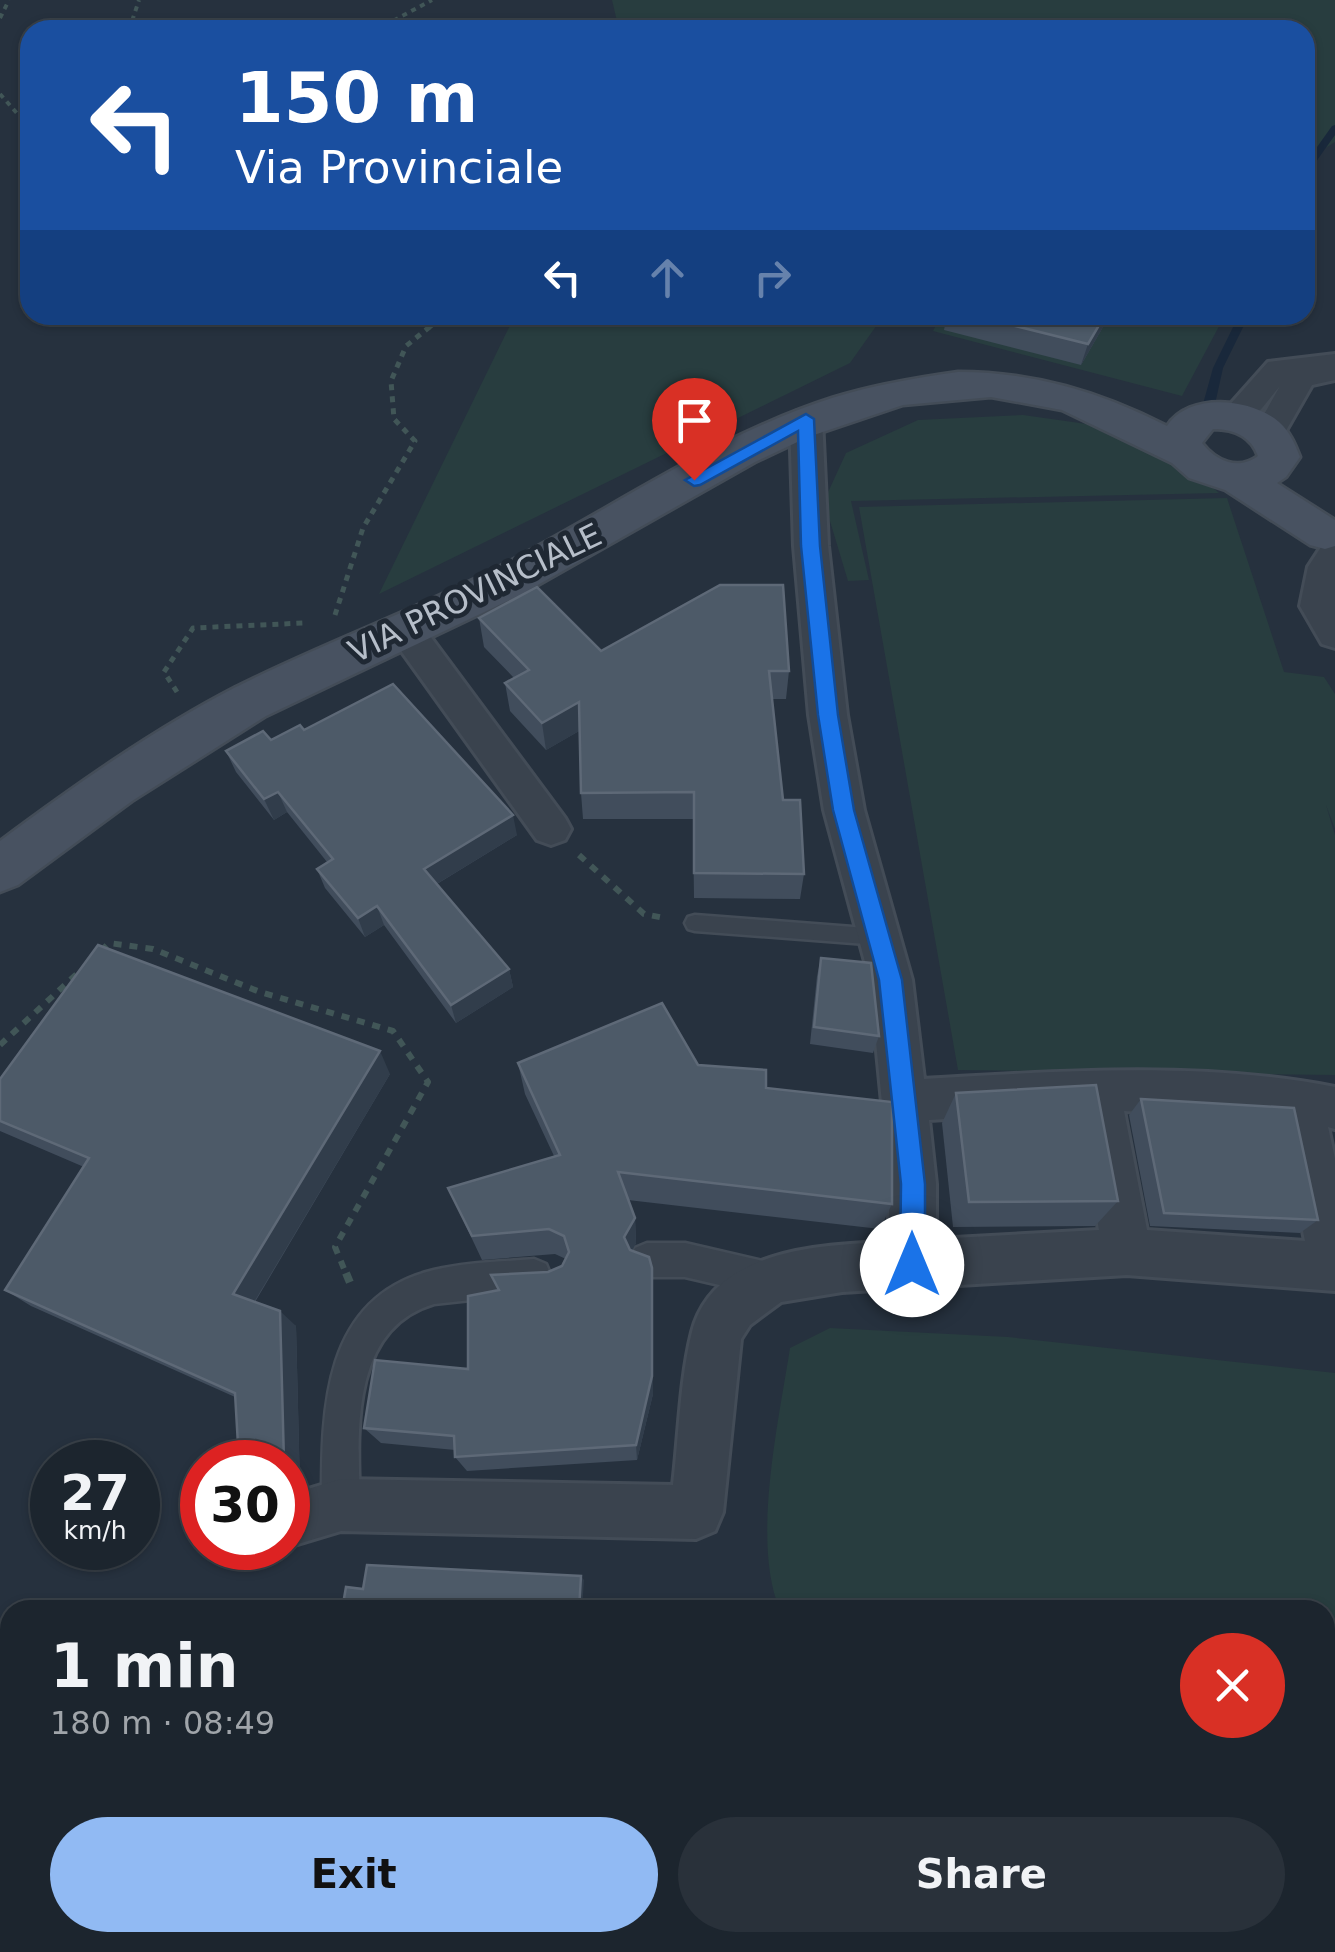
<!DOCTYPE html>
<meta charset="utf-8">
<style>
body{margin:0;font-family:"DejaVu Sans",sans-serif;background:#29313a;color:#f1f3f6;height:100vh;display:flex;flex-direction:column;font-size:38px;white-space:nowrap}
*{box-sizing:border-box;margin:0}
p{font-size:32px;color:#a0a5aa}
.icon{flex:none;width:55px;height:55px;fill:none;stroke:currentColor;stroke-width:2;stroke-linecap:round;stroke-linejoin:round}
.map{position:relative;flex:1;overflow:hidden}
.panel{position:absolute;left:0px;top:1600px;width:1335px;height:352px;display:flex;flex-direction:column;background:#1c252e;border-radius:30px 30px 0 0;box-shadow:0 2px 8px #0004,0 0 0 2px #3a424a}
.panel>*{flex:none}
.banner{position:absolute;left:20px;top:20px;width:1295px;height:305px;border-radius:30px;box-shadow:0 2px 8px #0004,0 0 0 2px #3a424a;background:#1a4fa0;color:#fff;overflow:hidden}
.speed{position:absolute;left:30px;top:1440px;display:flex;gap:20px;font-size:50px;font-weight:700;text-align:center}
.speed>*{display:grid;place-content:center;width:130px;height:130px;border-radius:50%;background:#1c252e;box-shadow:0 2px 8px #0004,0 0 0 2px #3a424a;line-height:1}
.speed small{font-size:25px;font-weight:400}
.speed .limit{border:15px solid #d22;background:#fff;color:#111}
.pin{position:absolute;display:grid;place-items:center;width:85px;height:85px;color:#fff;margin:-102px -42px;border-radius:50% 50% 50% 0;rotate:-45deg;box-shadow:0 0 10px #0007}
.pin .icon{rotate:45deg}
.me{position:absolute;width:110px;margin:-55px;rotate:0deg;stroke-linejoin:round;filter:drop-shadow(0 0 8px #0008)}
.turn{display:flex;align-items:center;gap:35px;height:210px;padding:0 50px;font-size:45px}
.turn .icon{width:130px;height:130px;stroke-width:2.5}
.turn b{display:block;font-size:70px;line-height:85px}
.lanes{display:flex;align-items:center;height:95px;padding:0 50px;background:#0003;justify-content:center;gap:50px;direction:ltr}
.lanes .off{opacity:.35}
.round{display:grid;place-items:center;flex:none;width:105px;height:105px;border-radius:52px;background:#29313a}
.summary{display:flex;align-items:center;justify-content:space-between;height:170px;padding:0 50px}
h1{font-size:60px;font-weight:600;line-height:75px}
.button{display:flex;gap:20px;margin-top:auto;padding:20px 50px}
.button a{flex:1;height:115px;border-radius:60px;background:#91baf3;color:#111;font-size:40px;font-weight:600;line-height:115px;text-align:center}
.button a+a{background:#29313a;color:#f1f3f6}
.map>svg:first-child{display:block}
.green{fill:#283d3f}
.water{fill:#19283b}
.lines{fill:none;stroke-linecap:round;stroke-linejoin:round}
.stream{fill:#19283b;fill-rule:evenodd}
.service-casing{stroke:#434c57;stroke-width:5}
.pedestrian-casing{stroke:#434c57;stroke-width:5}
.minor-casing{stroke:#434c57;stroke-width:6}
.secondary-casing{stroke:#434c57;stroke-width:5}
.path-far3{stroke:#415657;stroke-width:4;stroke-dasharray:5 5;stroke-linecap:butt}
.path-far2{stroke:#415657;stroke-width:5;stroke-dasharray:6 6;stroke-linecap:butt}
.path-far1{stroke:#415657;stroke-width:6;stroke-dasharray:8 8;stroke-linecap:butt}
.path{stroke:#415657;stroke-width:8;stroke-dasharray:10 10;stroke-linecap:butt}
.service{fill:#3a434e;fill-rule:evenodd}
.pedestrian{fill:#3a434e;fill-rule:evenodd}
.minor{fill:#3a434e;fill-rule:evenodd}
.secondary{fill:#485261;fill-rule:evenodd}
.wall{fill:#414d5c}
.shaded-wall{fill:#313d4b}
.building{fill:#4d5a68;stroke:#5e6977;stroke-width:2.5}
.route{fill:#1a73e8;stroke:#114b97;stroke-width:2.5}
.labels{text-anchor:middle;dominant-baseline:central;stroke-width:10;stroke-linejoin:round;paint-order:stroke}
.street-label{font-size:32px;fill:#b6bec9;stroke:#1f2833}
</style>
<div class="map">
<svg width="1335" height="1952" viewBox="0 0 1335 1952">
<rect width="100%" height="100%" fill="#26313e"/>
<g class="green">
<polygon points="612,0 1335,0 1335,142 1305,161 1305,30 619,30"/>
<polygon points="515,315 884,315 850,363 379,594"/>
<polygon points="941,315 1225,315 1182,396 933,331"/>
<polygon points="1023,415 1108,427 1165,446 1219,493 851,501 869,580 848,581 824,501 846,453 918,420"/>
<polygon points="1227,498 1284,672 1324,677 1335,694 1335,829 1326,805 1335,835 1335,1075 958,1070 859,507"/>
<path d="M 830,1328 L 1008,1337 L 1335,1373 L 1335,1766 L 1325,1766 L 1325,1610 L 780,1610 C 751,1543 779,1420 790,1348 Z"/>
</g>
<g class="water">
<polygon points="1325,1940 1335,1940 1335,1952 792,1952 792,1943 954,1942 956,1950"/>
<polygon points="563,1942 751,1943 751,1952 377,1952"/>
</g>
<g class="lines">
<g class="stream">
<polygon points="1335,125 1335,135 1308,173 1305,174 1305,164 1332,126"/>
<polygon points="1239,315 1249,315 1223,368 1215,404 1213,406 1205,406 1203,404 1213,368"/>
</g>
<g class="service-casing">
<polygon id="service" points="695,915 879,929 886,931 889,937 886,943 879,945 695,931 688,929 685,923 688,917"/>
</g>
<g class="pedestrian-casing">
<g id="pedestrian">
<polygon points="647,1243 685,1243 771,1263 783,1268 788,1280 783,1292 771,1297 685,1277 647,1277 635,1272 630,1260 635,1248"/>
<path d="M 534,1259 L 546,1264 L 551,1276 L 546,1288 L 534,1293 L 434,1304 C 349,1329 358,1435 360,1505 L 354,1518 L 341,1524 L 328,1518 L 322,1505 C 322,1411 321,1297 434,1270 C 467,1262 501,1262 534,1259 Z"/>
</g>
</g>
<g class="minor-casing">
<g id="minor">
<path d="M 1335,354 L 1335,380 L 1312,385 L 1280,441 L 1269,444 L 1258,441 L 1253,434 L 1280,386 C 1264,404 1250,431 1224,424 L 1219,417 L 1268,362 Z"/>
<path d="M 806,409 L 817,412 L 822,419 L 828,546 L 847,715 L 864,810 L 912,980 L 924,1079 C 1059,1071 1202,1061 1335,1087 L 1335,1129 L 1328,1127 L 1335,1159 L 1335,1291 L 1127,1275 L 842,1292 L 781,1302 L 750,1325 L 741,1339 L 723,1512 L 715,1531 L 696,1539 L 341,1531 L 288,1547 L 288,1495 L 341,1479 L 673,1485 C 679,1435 680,1380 692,1332 C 713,1249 821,1245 888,1242 L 890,1184 L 870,980 L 824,810 L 809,715 L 794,546 L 790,419 L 795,412 ZM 1078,1111 L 1099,1230 L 936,1239 L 936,1184 L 929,1120 ZM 1124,1111 L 1281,1120 L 1305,1241 L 1147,1230 Z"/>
<polygon points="1335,540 1335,648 1322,644 1300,606 1308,567 1323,544"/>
<polygon points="405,616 418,620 565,818 571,829 565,840 551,845 537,840 392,638 387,629 392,620"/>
</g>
</g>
<g class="secondary-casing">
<path id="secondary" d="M 958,372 C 1034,372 1100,392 1167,426 C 1189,392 1251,398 1279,422 C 1290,432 1295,444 1300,457 L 1286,477 L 1277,483 L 1335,520 L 1335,546 L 1325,549 L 1310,545 L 1225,490 L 1189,478 L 1172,463 L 1062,410 L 991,397 L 903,405 L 808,437 L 755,462 L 520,595 L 266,716 L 132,801 L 18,885 L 0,892 L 0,841 C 74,786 153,730 234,688 C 317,646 405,614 489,572 C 603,515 710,437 832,398 C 873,385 915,378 958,372 ZM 1213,429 C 1233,429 1251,436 1258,456 C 1238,471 1216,461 1202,443 Z"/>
</g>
<g class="path-far3">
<polyline points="0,18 9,0"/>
<polyline points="129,30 139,0"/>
<polyline points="376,30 432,0"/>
<polyline points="0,94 30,128"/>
<polyline points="429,328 445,315"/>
</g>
<g class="path-far2">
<polyline points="335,615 363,528 415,441 394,419 391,381 406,346 432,325"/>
<polyline points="177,692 164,672 193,628 304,623"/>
</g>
<g class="path-far1">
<polyline points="579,855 644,914 664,918"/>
<polyline points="101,951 109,943 153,949 260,992 393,1031 428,1082 335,1247 347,1276"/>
<polyline points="0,1045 81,970"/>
</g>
<g class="path">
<polyline points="346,1273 351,1285"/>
<polyline points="1127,1952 1335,1944"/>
</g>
<use href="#service" class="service"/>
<use href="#pedestrian" class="pedestrian"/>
<use href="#minor" class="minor"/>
<use href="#secondary" class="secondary"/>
</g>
<g class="wall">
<polygon points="947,315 1110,315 1081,365 944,330"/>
<polygon points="479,618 601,651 789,671 786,699 772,699 783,800 804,874 800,899 694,898 693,819 583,819 581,793 579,731 546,750 510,711 505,683 514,678 484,647"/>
<polygon points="304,730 517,835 437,884 509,969 513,987 456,1023 384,925 365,937 325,888 317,869 327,862 287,812 274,820 236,772 226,751 271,740"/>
<polygon points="821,958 879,1036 873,1053 810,1044 817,976"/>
<polygon points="518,1063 698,1065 766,1088 892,1204 880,1229 628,1200 635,1218 636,1243 632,1251 652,1268 653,1394 637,1460 467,1471 455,1457 455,1450 381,1443 364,1428 468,1369 498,1290 491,1275 548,1272 562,1266 566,1259 555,1254 482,1260 448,1188 554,1156 525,1094"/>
<polygon points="390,1074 255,1302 296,1326 300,1487 288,1490 288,1462 235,1397 31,1306 5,1290 84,1167 0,1131 0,1079"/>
<polygon points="956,1093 1118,1201 1095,1226 953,1227 942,1123"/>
<polygon points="1141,1099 1318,1220 1300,1233 1150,1226 1129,1115"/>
</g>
<g class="shaded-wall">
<polygon points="1105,315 1110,315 1081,365 1088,344"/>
<polygon points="579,702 581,730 546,750 542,723"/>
<polygon points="278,792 287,812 274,820 264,799"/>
<polygon points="513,815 517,835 430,888 424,869"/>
<polygon points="377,906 384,925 365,937 358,918"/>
<polygon points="509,969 513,987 456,1023 451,1005"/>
<polygon points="380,1051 390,1074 250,1309 233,1294"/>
<polygon points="635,1218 636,1243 627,1261 624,1237"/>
<polygon points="652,1268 653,1394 637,1460 636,1445"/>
<polygon points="280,1311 296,1326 300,1487 288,1480 288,1462 284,1462"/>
<polygon points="581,1576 584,1580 582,1610 579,1610"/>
</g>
<g class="building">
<polygon points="971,315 1105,315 1088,344"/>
<polygon points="720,585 783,585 789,671 769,671 783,800 800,800 804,874 694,873 694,792 581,793 579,702 542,723 505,683 529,670 479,618 537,587 601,651"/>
<polygon points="393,684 513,815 424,869 509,969 451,1005 377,906 358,918 317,869 333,859 278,792 264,799 226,751 263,731 271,740 300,725 304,730"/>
<polygon points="98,945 380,1051 233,1294 280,1311 284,1462 239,1462 235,1393 5,1290 89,1158 0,1121 0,1079"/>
<polygon points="821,958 871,963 879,1036 814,1027"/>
<polygon points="662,1003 698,1065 766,1070 766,1088 892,1102 892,1204 618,1172 635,1218 624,1237 630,1250 649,1257 652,1268 652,1376 636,1445 455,1457 454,1436 364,1428 375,1360 468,1369 468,1296 499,1290 491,1275 548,1272 562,1266 569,1252 564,1236 549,1229 472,1236 448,1188 560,1155 518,1063"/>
<polygon points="1096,1085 1118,1201 969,1202 956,1093"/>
<polygon points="1141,1099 1294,1108 1318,1220 1164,1213"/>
<polygon points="367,1565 581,1576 579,1610 342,1610 346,1587 363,1589"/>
</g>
<polygon class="route" points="806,414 814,419 820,546 838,715 854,810 902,980 925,1184 925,1265 922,1274 912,1278 903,1274 900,1265 901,1184 879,980 833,810 818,715 801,546 798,431 700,485 694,486 685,480"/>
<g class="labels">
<g class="street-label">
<text transform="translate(475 593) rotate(-26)">VIA PROVINCIALE</text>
</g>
</g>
</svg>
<div class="speed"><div>27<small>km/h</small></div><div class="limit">30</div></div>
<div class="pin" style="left:694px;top:480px;background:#d93025"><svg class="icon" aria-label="arrive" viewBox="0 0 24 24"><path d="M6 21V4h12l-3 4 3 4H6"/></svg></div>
<svg class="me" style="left:912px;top:1265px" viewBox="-20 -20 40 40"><circle r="19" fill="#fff"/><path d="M0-13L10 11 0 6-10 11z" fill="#1a73e8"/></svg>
<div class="banner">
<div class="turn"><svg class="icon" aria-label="left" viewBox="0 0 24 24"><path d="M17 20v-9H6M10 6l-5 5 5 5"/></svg><div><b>150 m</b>Via Provinciale</div></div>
<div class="lanes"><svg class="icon" aria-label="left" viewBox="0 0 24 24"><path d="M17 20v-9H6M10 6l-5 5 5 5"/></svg><svg class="icon off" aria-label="ahead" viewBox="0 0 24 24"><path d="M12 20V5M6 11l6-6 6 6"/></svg><svg class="icon off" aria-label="right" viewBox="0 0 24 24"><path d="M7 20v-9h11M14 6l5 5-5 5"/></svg></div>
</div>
<section class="panel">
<div class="summary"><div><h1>1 min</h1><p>180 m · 08:49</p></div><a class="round" style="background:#d93025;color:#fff"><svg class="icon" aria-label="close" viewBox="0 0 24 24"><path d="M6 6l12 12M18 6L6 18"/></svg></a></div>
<div class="button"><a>Exit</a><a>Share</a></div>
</section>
</div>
